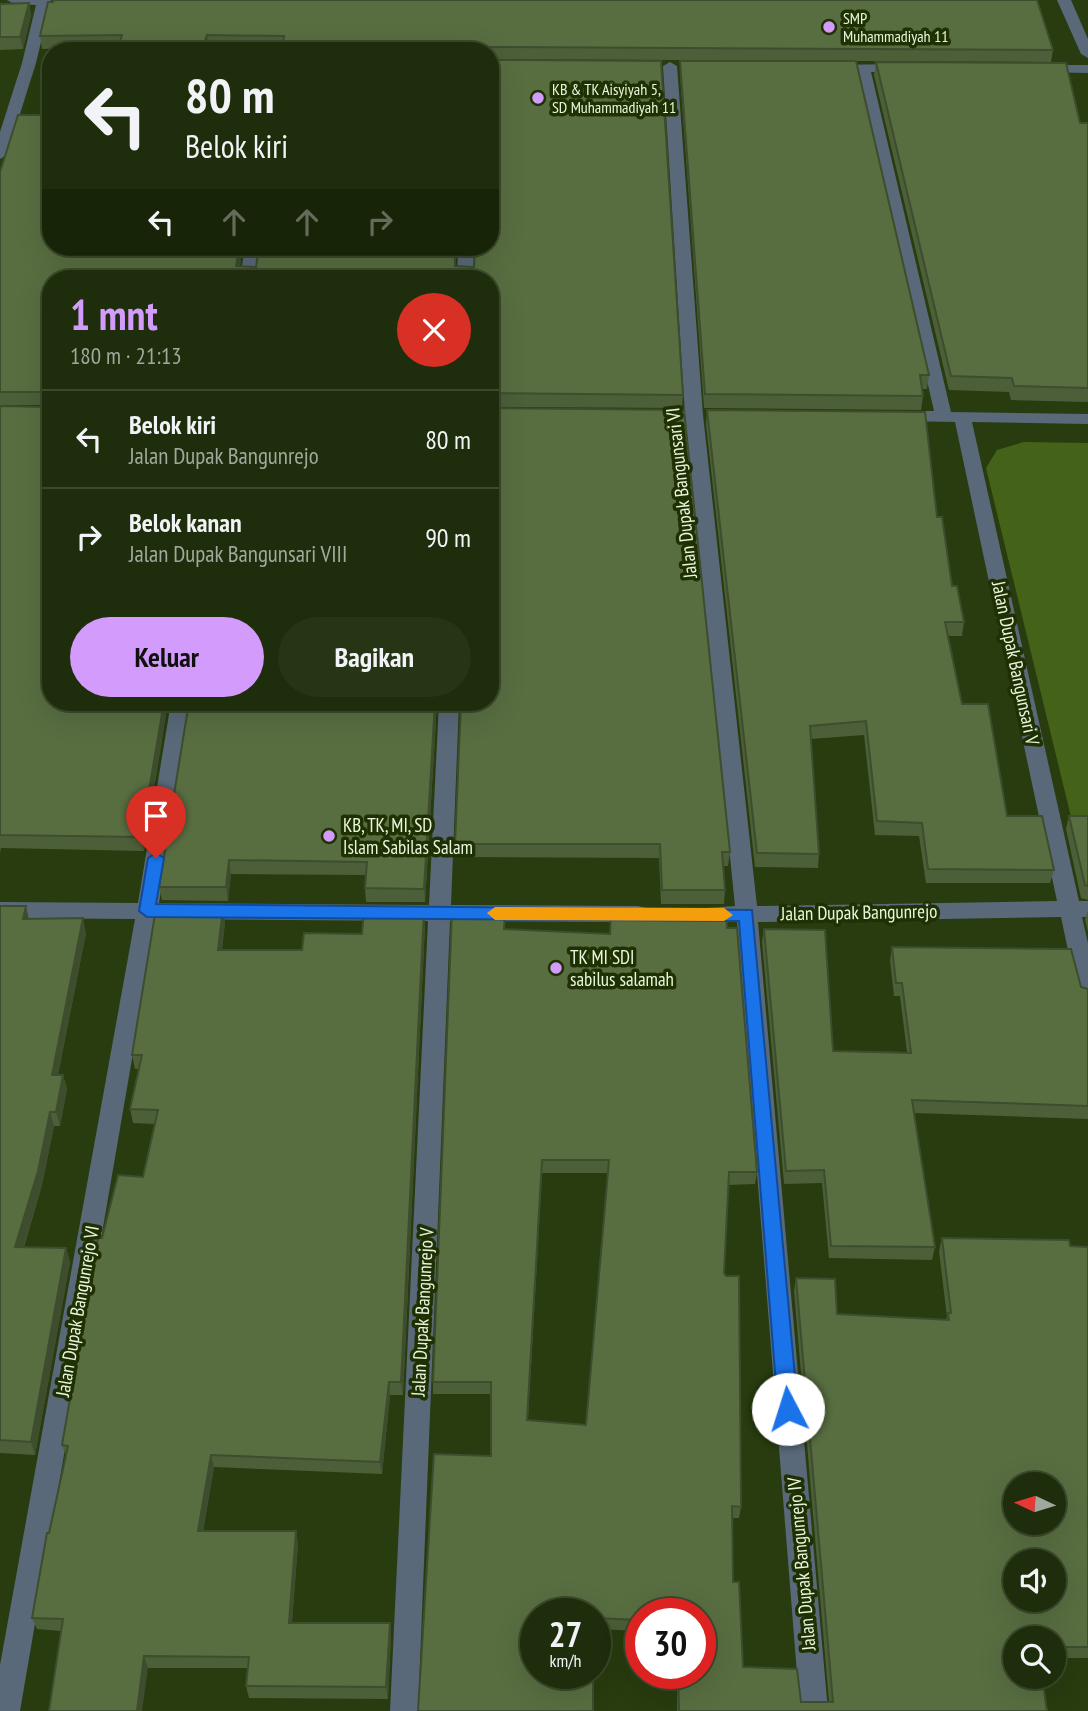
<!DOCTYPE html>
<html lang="id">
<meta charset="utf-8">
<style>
body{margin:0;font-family:"PT Sans Narrow",sans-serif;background:#263514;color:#f1f3f6;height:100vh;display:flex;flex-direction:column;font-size:26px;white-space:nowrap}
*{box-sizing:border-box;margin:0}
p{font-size:23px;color:#a1a89d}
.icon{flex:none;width:38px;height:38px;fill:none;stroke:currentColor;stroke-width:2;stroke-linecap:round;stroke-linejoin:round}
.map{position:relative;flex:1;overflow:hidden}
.sheet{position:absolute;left:42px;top:270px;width:457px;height:441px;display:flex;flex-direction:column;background:#1e2d0b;border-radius:28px;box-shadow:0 7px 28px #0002,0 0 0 2px #3c492c}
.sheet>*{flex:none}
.hud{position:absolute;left:42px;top:42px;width:457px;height:214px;border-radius:28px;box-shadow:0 7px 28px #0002,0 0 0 2px #3c492c;background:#1e2d0b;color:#f1f3f6;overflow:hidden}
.needle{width:46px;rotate:274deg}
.controls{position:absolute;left:1003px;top:1472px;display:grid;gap:14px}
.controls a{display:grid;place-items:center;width:63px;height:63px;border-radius:50%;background:#1e2d0b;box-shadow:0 7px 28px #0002,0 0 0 2px #3c492c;font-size:35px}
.speed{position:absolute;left:520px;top:1598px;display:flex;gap:14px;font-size:35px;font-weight:700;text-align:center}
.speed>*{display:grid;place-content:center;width:91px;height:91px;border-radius:50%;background:#1e2d0b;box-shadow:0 7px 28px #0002,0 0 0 2px #3c492c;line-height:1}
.speed small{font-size:18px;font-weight:400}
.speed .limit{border:10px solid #d22;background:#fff;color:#111}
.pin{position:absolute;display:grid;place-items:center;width:60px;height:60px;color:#fff;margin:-72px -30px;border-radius:50% 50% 50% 0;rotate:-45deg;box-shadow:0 0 7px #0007}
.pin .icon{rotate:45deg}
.me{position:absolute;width:77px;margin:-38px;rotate:355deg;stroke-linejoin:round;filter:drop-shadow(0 0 5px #0008)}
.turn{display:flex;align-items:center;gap:24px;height:147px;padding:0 28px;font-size:32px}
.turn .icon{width:91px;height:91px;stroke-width:2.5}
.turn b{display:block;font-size:49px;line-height:60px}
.lanes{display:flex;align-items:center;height:66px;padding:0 28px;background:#0003;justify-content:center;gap:35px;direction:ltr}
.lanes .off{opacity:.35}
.round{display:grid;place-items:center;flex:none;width:74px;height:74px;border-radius:37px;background:#263514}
.summary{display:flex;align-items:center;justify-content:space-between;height:119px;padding:0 28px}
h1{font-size:42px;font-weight:700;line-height:52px;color:#d39cfc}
.primary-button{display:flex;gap:14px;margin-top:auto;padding:14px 28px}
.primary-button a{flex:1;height:80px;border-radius:42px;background:#d39cfc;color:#111;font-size:28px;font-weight:700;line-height:80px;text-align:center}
.primary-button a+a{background:#263514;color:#f1f3f6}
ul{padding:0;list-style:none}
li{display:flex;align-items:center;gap:21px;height:98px;padding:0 28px;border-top:2px solid #3c492c}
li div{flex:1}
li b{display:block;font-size:26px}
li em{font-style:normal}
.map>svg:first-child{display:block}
.green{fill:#446319}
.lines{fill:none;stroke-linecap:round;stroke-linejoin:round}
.minor{fill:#596979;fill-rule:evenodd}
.wall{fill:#4c5f38;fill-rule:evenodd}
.shaded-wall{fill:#3e4d2e}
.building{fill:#586e41;stroke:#3e4d2e;stroke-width:2;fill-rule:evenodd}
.route{fill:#1a73e8;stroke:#114b97;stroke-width:2}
.slow{fill:#f59e0b}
.poi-dot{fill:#d39cfc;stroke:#1f3103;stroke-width:2.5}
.labels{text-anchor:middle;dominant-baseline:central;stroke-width:7;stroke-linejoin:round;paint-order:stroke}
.far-poi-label{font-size:16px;fill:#e9f6dd;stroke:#1f3103;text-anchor:start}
.street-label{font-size:19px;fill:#e9f6dd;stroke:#1f3103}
.poi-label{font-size:19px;fill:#e9f6dd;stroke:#1f3103;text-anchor:start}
</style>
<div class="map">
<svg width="1088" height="1711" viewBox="0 0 1088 1711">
<rect width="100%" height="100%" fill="#283c0f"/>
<polygon class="green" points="1024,442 1088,443 1088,825 1073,825 986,468 997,450"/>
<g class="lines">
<g class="minor">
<polygon points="7,0 51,0 36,63 7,155 0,159 0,132 22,63 36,5 14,4"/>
<polygon points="1057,0 1071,0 1088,39 1088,58 1081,54"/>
<polygon points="670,62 677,66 703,415 757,906 1057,901 955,422 898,421 889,416 898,411 934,411 857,72 826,71 826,65 904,64 911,68 904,72 871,72 951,412 1088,414 1088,424 972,422 1079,901 1088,901 1088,917 1082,917 1088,943 1088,1002 1080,999 1077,993 1061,917 758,922 828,1711 800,1711 737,922 691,921 688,915 691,909 735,906 685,415 663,66"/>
<polygon points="1041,65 1088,65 1088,73 1036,72 1034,69"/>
<polygon points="245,247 261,247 256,278 240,278"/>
<polygon points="458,247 474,247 473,278 457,278"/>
<polygon points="171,702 191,702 159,903 429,905 439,702 459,702 451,905 638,906 646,908 649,914 646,920 638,922 450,921 418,1711 390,1711 428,921 156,919 20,1711 0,1711 0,1665 135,919 0,918 0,902 138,903"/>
</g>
</g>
<g class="wall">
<polygon points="48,2 1053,50 1051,62 490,59 490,51 282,51 282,48 209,47 207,51 117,51 118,47 42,49 40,36"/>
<polygon points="29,3 31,15 23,49 0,50 0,4"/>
<polygon points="490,60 661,61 683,395 682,408 490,407 490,278 51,278 51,702 168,702 144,851 1,848 0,853 0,406 48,407 49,405 0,405 0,172 18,115 51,115 51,247 243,247 240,266 256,267 259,247 456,247 456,266 474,267 475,247 490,247"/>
<polygon points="680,61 929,375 927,389 922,389 923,396 921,410 704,408 680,74"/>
<polygon points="876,62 1080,123 1088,123 1088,402 1011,400 1009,392 949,390 874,75"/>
<polygon points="707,410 952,586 964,622 962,636 948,636 962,704 1007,816 1054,870 1050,883 926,883 919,836 875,835 864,735 811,739 819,854 818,868 755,867 706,424"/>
<polygon points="437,702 425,902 366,902 365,888 366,875 231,874 228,901 162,900 159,887"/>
<polygon points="461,702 730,852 728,866 723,866 725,890 724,904 661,904 659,858 456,857 455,844"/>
<polygon points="1069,816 1088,816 1088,900 1081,898 1066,829"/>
<polygon points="0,906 26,906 29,919 86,933 58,1075 63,1075 67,1089 60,1126 54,1126 42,1185 24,1247 66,1248 70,1262 35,1455 0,1453"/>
<polygon points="1088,910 1088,932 1085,920"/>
<polygon points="225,922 222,950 302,950 362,934 425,924 403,1395 390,1395 382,1474 214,1467 203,1531 298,1543 292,1623 391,1635 388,1699 249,1698 246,1686 248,1668 148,1668 61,1631 37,1629 32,1618 66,1456 62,1445 102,1238 143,1177 155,1124 133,1123 130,1109 139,1069 135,1069 132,1055"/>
<path d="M 727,928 L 757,1172 L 755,1184 L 728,1185 L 724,1273 L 741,1507 L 739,1518 L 732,1518 L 733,1582 L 743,1667 L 801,1702 L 829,1702 L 794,1291 L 796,1278 L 837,1314 L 946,1320 L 947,1317 L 939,1251 L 942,1238 L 1088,1247 L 1088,1658 L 1054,1658 L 1054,1638 L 1015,1638 L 1047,1711 L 677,1711 L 677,1673 L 700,1673 L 700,1614 L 640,1614 L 640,1631 L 595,1629 L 595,1614 L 491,1456 L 491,1394 L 433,1394 L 433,1382 L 505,929 L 610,934 ZM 542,1173 L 608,1173 L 586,1425 L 528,1420 Z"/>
<polygon points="764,929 833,1051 907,1052 900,996 894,996 890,960 892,947 1088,989 1088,1119 914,1113 935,1247 932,1260 829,1258 822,1183 784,1184 762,942"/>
</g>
<g class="shaded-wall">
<polygon points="29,3 31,15 23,49 20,37"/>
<polygon points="207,35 209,47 207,51 201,51"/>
<polygon points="239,247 243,247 238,278 236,266"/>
<polygon points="164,702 168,702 144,851 141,837"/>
<polygon points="435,702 437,702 425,902 424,889"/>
<polygon points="229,860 231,874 228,901 226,887"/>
<polygon points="26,906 29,921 23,919"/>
<polygon points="223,908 225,922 220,964 218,950"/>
<polygon points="424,909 425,924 403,1395 401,1382"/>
<polygon points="83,918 86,933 55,1089 52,1075"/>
<polygon points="63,1075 67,1089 60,1126 56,1112"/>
<polygon points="50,1112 54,1126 42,1185 19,1261 15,1247"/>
<polygon points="542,1160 542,1173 527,1432 527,1420"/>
<polygon points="66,1248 70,1262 35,1455 31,1442"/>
<polygon points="389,1382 390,1395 382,1474 380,1462"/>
<polygon points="211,1455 214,1467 201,1543 198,1531"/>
<polygon points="296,1531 298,1543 291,1634 289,1623"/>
<polygon points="390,1623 391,1635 388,1699 386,1687"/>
<polygon points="144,1656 148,1668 142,1711 137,1711"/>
</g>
<g class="building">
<polygon points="53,0 1037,0 1053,50 490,47 487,49 487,51 282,51 284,36 207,35 201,51 117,51 122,35 40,36 48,2 53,2"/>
<polygon points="29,3 20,37 0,37 0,4"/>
<polygon points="490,60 661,61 683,395 490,393 490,278 51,278 51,394 48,392 0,392 0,172 18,115 51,115 51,247 239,247 236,266 256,267 259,247 455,247 455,266 474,267 475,247 490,247"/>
<polygon points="680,61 856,61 929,375 920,375 923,396 705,394"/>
<polygon points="876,62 1066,63 1080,123 1088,123 1088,388 1014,386 1012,378 951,376"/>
<polygon points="51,395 51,702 164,702 141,837 0,835 0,406 48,407"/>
<polygon points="490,408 684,410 730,852 722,852 725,890 662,890 660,844 455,844 461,702 490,702"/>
<polygon points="707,410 925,412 937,517 942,517 952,586 957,586 964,622 945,622 962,704 988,704 1007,816 1042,816 1054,870 928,869 922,823 877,821 866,721 810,726 819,854 757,853"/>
<polygon points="189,702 435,702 424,889 365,888 367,862 229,860 226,887 159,887"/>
<polygon points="1069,816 1088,816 1088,886 1085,885"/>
<polygon points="0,906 26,906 23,919 83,918 52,1075 63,1075 56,1112 50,1112 38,1171 15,1247 66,1248 31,1442 0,1440"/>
<polygon points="156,908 223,908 218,950 302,950 304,933 362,934 364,909 424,909 401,1382 389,1382 380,1462 211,1455 198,1531 296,1531 289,1623 390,1623 386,1687 246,1686 249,1657 144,1656 137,1711 49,1711 63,1619 32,1618 47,1533 49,1533 68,1446 62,1445 98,1238 102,1238 118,1175 143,1177 158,1110 130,1109 142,1055 132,1055"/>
<path d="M 452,910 L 505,911 L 504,929 L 610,934 L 611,912 L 726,912 L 727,928 L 737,928 L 757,1172 L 729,1172 L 724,1273 L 726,1276 L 739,1276 L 741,1507 L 732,1506 L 733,1582 L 739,1582 L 743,1667 L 797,1669 L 801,1702 L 833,1702 L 796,1278 L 835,1279 L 837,1314 L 949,1320 L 948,1313 L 951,1313 L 942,1238 L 1069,1240 L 1070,1246 L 1088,1247 L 1088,1647 L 1054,1647 L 1054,1638 L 1015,1638 L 1015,1676 L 1042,1676 L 1047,1711 L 679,1711 L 678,1673 L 700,1673 L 700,1614 L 640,1614 L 640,1620 L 595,1618 L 595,1614 L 536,1614 L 536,1673 L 593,1673 L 593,1711 L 418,1711 L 434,1454 L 491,1456 L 491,1382 L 433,1382 ZM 542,1160 L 609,1160 L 586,1425 L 527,1420 ZM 1015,1484 L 1054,1484 L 1054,1522 L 1015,1522 ZM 1015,1561 L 1054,1561 L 1054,1600 L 1015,1600 Z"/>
<polygon points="764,929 825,930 833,1051 911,1053 902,983 896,983 892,947 1071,949 1081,987 1088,989 1088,1106 912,1100 935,1247 831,1246 824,1170 786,1171"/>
</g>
<polygon class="route" points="156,853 164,858 156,904 752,910 798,1409 795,1415 788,1418 781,1415 778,1409 739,921 147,917 139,911 148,858"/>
<polygon class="slow" points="495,907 724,908 733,915 724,921 495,920 487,913"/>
<g class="poi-dot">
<circle cx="829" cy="27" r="7"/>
<circle cx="538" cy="98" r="7"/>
<circle cx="329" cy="836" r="7"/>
<circle cx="556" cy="968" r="7"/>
</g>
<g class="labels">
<g class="far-poi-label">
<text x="843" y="18">SMP<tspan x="843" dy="18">Muhammadiyah 11</tspan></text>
<text x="552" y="89">KB &amp; TK Aisyiyah 5,<tspan x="552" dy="18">SD Muhammadiyah 11</tspan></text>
</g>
<g class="street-label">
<text transform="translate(681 493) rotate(-96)">Jalan Dupak Bangunsari VI</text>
<text transform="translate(1016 663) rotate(78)">Jalan Dupak Bangunsari V</text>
<text transform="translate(859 912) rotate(-1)">Jalan Dupak Bangunrejo</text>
<text transform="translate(77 1311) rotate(-80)">Jalan Dupak Bangunrejo VI</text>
<text transform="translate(422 1312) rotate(-87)">Jalan Dupak Bangunrejo V</text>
<text transform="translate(801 1564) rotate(-95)">Jalan Dupak Bangunrejo IV</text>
</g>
<g class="poi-label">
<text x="343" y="825">KB, TK, MI, SD<tspan x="343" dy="22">Islam Sabilas Salam</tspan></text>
<text x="570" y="957">TK MI SDI<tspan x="570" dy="22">sabilus salamah</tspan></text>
</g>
</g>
</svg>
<div class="controls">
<a><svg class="needle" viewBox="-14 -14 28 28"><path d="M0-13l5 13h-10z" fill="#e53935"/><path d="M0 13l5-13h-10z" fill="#a1a89d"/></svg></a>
<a><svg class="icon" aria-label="sound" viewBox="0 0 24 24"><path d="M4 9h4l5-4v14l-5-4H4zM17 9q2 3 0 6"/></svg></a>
<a><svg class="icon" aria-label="search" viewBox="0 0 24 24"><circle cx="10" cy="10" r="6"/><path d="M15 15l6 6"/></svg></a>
</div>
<div class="speed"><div>27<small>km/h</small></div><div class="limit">30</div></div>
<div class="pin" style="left:156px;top:858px;background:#d93025"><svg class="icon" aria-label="arrive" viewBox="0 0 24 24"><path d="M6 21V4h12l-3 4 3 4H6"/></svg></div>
<svg class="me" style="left:788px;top:1409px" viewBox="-20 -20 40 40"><circle r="19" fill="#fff"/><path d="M0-13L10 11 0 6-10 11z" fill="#1a73e8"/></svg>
<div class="hud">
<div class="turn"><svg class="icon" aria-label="left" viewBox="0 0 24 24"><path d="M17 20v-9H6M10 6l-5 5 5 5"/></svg><div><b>80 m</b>Belok kiri</div></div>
<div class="lanes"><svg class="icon" aria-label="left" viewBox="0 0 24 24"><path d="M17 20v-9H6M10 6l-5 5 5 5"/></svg><svg class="icon off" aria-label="ahead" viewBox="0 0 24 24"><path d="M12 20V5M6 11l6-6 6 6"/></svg><svg class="icon off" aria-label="ahead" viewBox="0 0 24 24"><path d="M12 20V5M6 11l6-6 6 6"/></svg><svg class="icon off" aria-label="right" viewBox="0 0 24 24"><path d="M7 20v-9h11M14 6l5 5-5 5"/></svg></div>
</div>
<section class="sheet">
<div class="summary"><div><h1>1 mnt</h1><p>180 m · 21:13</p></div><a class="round" style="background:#d93025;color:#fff"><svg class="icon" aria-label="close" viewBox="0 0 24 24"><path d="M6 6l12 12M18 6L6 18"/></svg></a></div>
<ul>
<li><svg class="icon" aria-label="left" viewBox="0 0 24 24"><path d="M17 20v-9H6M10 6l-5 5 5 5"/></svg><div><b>Belok kiri</b><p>Jalan Dupak Bangunrejo</p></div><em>80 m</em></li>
<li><svg class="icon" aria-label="right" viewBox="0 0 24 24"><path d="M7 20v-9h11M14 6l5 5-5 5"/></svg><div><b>Belok kanan</b><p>Jalan Dupak Bangunsari VIII</p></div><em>90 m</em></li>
</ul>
<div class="primary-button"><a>Keluar</a><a>Bagikan</a></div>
</section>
</div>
